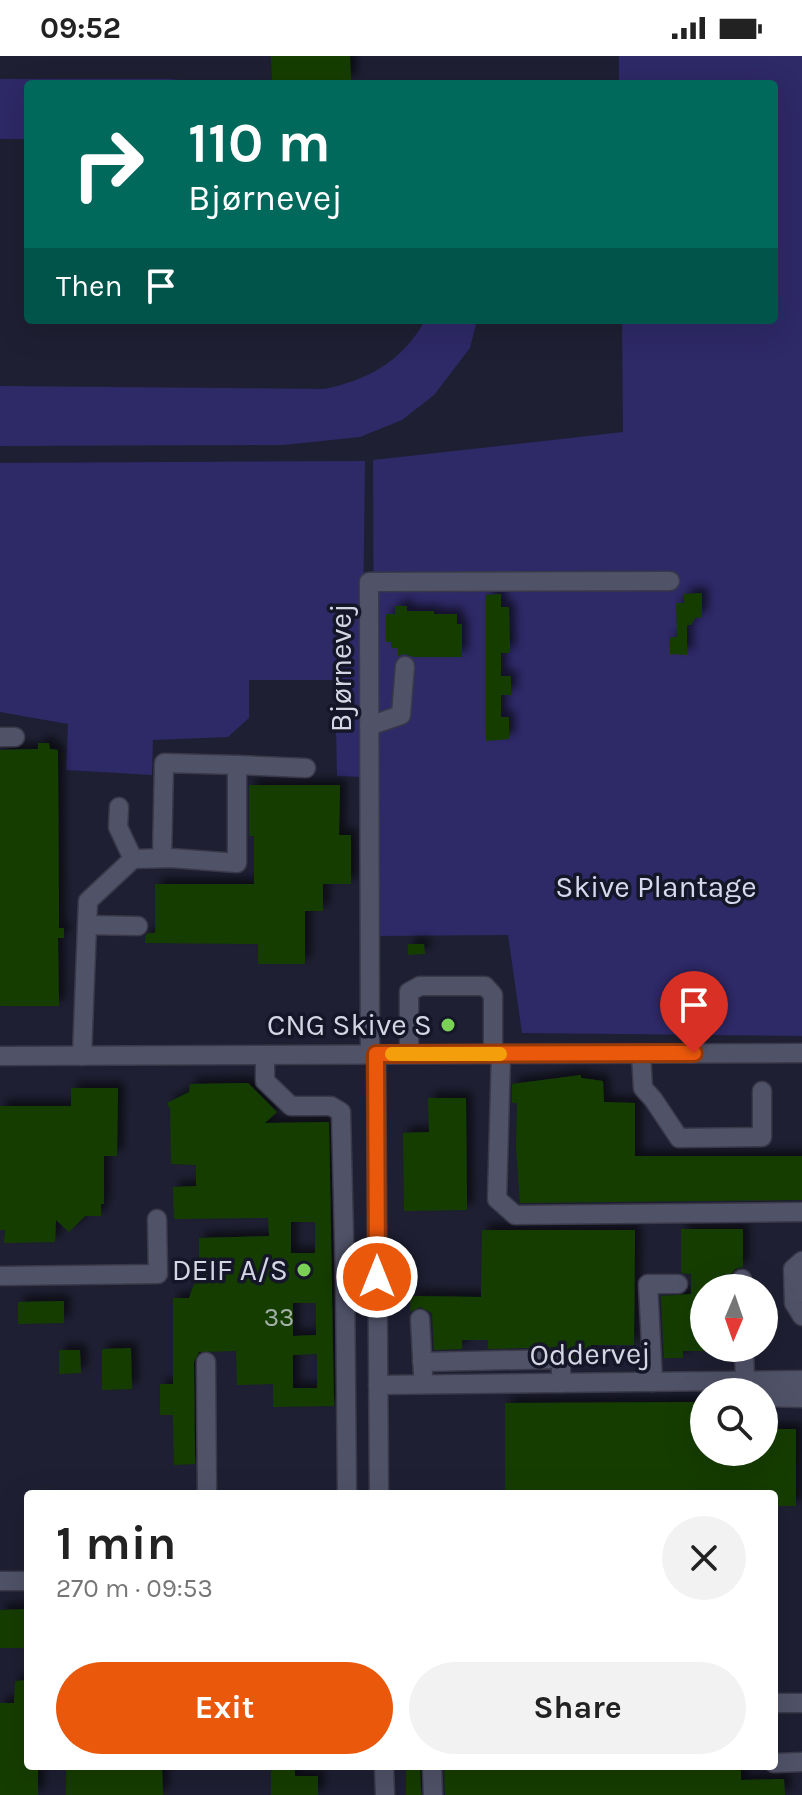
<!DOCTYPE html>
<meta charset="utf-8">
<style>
body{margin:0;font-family:Karla,sans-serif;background:#f2f2f2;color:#222;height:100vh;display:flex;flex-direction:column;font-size:30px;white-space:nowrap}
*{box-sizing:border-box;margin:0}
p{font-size:26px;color:#767676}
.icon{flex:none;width:44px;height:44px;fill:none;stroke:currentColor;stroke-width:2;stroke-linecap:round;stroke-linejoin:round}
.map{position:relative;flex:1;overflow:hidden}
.side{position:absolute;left:24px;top:1434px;width:754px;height:280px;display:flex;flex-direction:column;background:#fff;border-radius:8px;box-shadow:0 8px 32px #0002}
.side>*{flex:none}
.guide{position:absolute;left:24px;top:24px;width:754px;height:244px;border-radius:8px;box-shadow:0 8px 32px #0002;background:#00695c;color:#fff;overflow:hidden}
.needle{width:52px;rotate:182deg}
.controls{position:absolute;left:690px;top:1218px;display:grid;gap:16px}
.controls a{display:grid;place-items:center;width:88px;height:88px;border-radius:50%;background:#fff;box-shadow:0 8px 32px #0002;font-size:40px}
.pin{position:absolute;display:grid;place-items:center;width:68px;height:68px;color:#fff;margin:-82px -34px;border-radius:50% 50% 50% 0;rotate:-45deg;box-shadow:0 0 8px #0007}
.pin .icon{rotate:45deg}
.me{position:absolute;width:88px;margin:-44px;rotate:0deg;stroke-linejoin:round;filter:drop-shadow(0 0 6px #0008)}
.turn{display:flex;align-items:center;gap:28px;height:168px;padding:0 32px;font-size:36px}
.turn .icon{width:104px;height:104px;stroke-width:2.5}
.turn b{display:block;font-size:56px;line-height:68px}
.then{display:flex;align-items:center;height:76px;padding:0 32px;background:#0003;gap:16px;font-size:30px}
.round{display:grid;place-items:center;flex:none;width:84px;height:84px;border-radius:42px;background:#f2f2f2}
.head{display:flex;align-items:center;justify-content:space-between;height:136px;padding:0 32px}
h1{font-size:48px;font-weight:700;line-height:60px}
.action{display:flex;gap:16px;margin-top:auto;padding:16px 32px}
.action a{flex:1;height:92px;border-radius:48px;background:#ea580c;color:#fff;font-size:32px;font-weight:700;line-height:92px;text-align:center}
.action a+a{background:#f2f2f2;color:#222}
.status{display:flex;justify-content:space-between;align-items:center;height:56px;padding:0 40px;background:#fff;direction:ltr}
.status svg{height:22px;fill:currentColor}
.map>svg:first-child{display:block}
.green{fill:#2e2967}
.building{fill:#163e00;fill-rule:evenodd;filter:url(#shadow)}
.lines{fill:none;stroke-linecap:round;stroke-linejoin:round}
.minor-casing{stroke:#3a3949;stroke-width:21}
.minor{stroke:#505268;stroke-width:18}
.route-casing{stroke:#983908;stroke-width:20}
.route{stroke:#ea580c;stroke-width:14}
.slow{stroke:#f59e0b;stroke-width:14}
.poi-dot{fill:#7bd156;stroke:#151628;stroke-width:3}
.labels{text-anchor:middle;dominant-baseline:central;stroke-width:7;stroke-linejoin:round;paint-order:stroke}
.number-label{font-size:26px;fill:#a4b0aa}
.street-label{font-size:30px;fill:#d4d6e3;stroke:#151628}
.park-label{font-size:30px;fill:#d6d8ee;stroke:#151628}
.poi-label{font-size:30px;fill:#d4d6e3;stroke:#151628;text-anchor:end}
</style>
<div class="status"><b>09:52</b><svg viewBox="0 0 49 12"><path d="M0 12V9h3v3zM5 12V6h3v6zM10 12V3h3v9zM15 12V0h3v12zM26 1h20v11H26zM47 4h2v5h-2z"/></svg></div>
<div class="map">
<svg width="802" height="1739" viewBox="0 0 802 1739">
<defs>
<filter id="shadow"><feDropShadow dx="6" dy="-6" stdDeviation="4" flood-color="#0009"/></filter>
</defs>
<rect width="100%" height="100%" fill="#1e1f32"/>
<g class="green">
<polygon points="619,0 802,0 802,980 522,977 508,879 375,880 373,404 623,376 622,264 774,264 774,28 619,28"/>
<polygon points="0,23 168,23 234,28 28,28 28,83 0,83"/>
<path d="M 425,264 L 477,264 L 470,292 L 434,339 L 402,364 L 360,381 L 284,389 L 0,390 L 0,330 L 324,333 C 368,324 403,305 425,264 Z"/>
<polygon points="365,405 361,721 337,720 335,624 249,624 249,662 228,681 153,684 152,719 66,714 68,668 0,656 0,407"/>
</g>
<g class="building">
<polygon points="271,0 350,0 351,24 272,25"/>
<polygon points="702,537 702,561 695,562 691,569 687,569 687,599 670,598 670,581 677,581 676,547 684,547 684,538"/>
<polygon points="501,538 501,551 509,551 510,597 501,597 501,620 511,620 511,639 501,639 501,661 509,661 509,683 486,685 486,539"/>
<polygon points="395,550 407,550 407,555 434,555 434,558 457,558 457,568 462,568 462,601 413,601 405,598 398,600 398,592 391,592 391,586 386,586 386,558 395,558"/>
<polygon points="38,687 49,687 50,693 58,694 59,872 64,872 64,882 58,882 59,950 0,950 0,694 38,693"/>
<polygon points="249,729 340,729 339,779 351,779 351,828 323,828 323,855 305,855 305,908 258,908 258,888 145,887 145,880 148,877 155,877 155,828 254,828 254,780 249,780"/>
<polygon points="408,888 424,888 425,898 408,899"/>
<polygon points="581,1019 581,1022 603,1025 604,1046 635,1047 635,1100 802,1100 802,1144 520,1147 516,1091 517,1047 512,1047 512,1028"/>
<path d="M 248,1027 L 277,1056 L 265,1067 L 329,1066 L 334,1350 L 273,1351 L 273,1328 L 237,1329 L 236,1295 L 199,1296 L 194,1306 L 195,1408 L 174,1409 L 173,1359 L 160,1359 L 160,1328 L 173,1328 L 173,1242 L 189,1242 L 199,1214 L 199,1182 L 269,1180 L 268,1162 L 174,1163 L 173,1131 L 196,1130 L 196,1109 L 171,1108 L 170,1053 L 167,1047 L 189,1036 L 190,1028 ZM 291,1166 L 315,1166 L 315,1197 L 291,1197 ZM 293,1247 L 316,1247 L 316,1279 L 293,1280 ZM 317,1298 L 317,1332 L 293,1332 L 293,1299 Z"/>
<polygon points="71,1032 118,1032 117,1100 104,1100 104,1148 101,1148 101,1160 85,1160 69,1176 56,1164 55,1186 4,1187 5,1174 0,1174 0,1050 71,1050"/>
<polygon points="428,1042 466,1042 467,1154 404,1155 403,1077 429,1076"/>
<polygon points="681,1173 743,1173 743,1211 735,1213 731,1218 724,1218 724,1232 704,1232 704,1295 683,1295 683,1302 664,1302 661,1240 691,1238 691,1218 681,1217"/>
<polygon points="482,1174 635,1174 634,1289 591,1289 591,1305 574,1305 574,1297 561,1291 488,1293 488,1284 462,1284 462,1293 434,1294 432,1257 420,1251 410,1256 411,1240 481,1241"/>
<polygon points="64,1245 64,1267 18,1268 18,1246"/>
<polygon points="131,1292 132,1333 102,1334 102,1293"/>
<polygon points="59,1294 80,1294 81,1317 59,1318"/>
<polygon points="704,1346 704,1396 764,1396 764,1373 796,1373 796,1450 774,1450 774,1438 505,1438 505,1347"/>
<polygon points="28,1553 28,1592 0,1592 0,1554"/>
<polygon points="28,1624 28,1710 38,1710 38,1739 0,1739 0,1647 14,1647 15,1625"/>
<polygon points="66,1710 162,1710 163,1739 66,1739"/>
<polygon points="406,1710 420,1710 421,1739 406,1739"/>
<polygon points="444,1710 741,1710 741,1724 784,1723 785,1739 445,1739"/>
<polygon points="271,1714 295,1714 295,1720 318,1720 318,1739 271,1739"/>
</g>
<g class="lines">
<g class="minor-casing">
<g id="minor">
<polyline points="369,670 401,659 405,610"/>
<polyline points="0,681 15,681"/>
<polyline points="119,751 118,771 133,803"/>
<polyline points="162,802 164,707 237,709"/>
<polyline points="87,869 88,845 133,803 171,802 237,807 237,709 306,712"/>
<polyline points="370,998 369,526 670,525"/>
<polyline points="376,998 379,1438"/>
<polyline points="409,998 409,936 420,930 485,930 493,939 493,998"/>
<polyline points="501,998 497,1143 515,1159 802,1156"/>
<polyline points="641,998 643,1032 653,1043 679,1082 762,1081 762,1035"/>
<polyline points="265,999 265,1025 291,1050 331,1050 341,1056 345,1222"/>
<polyline points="0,1000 802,997"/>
<polyline points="82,1000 87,869 138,870"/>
<polyline points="802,1205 793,1213 794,1247 802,1260"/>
<polyline points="0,1220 158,1218 157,1163"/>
<polyline points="742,1223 742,1232"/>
<polyline points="420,1263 423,1318"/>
<polyline points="744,1292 745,1324"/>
<polyline points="206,1306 207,1438"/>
<polyline points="422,1306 561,1303 561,1327"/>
<polyline points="653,1326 648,1228 678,1228"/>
<polyline points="378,1329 802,1324"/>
<polyline points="764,1341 802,1342"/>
<polyline points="347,1438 345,1222 377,1221"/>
<polyline points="0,1525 28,1525"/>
<polyline points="774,1647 802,1647"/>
<polyline points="774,1707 802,1706"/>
<polyline points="384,1710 385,1739"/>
<polyline points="432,1710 433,1739"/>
</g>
</g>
<use href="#minor" class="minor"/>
</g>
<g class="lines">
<g class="route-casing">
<polyline id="route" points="377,1221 376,998 694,997"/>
</g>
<use href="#route" class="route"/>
<polyline class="slow" points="392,998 500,998"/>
</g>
<g class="poi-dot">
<circle cx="448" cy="969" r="8"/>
<circle cx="304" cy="1214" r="8"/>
</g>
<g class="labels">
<g class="number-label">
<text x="279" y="1261">33</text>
</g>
<g class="street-label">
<text transform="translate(341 612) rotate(-90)">Bjørnevej</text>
<text transform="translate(590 1298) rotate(-1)">Oddervej</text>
</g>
<g class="park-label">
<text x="656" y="831">Skive Plantage</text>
</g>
<g class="poi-label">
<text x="432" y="969">CNG Skive S</text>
<text x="288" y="1214">DEIF A/S</text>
</g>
</g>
</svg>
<div class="controls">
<a><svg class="needle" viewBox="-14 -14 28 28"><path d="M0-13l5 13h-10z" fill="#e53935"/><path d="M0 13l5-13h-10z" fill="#767676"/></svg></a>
<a><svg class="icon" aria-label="search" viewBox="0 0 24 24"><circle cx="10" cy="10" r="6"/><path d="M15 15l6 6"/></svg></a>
</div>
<div class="pin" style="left:694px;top:997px;background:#d93025"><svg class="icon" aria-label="arrive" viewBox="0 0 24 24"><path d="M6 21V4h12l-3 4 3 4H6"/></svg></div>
<svg class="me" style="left:377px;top:1221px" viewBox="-20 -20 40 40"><circle r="17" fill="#ea580c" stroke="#fff" stroke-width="3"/><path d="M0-11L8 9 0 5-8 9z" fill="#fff"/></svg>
<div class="guide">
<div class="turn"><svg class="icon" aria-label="right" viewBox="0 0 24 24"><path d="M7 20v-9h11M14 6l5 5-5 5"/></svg><div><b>110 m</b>Bjørnevej</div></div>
<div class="then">Then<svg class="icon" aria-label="arrive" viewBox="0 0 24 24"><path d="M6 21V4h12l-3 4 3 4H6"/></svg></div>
</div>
<section class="side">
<div class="head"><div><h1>1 min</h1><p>270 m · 09:53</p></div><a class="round"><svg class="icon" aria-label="close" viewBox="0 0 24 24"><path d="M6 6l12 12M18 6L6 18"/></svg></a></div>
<div class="action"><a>Exit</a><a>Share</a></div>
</section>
</div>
